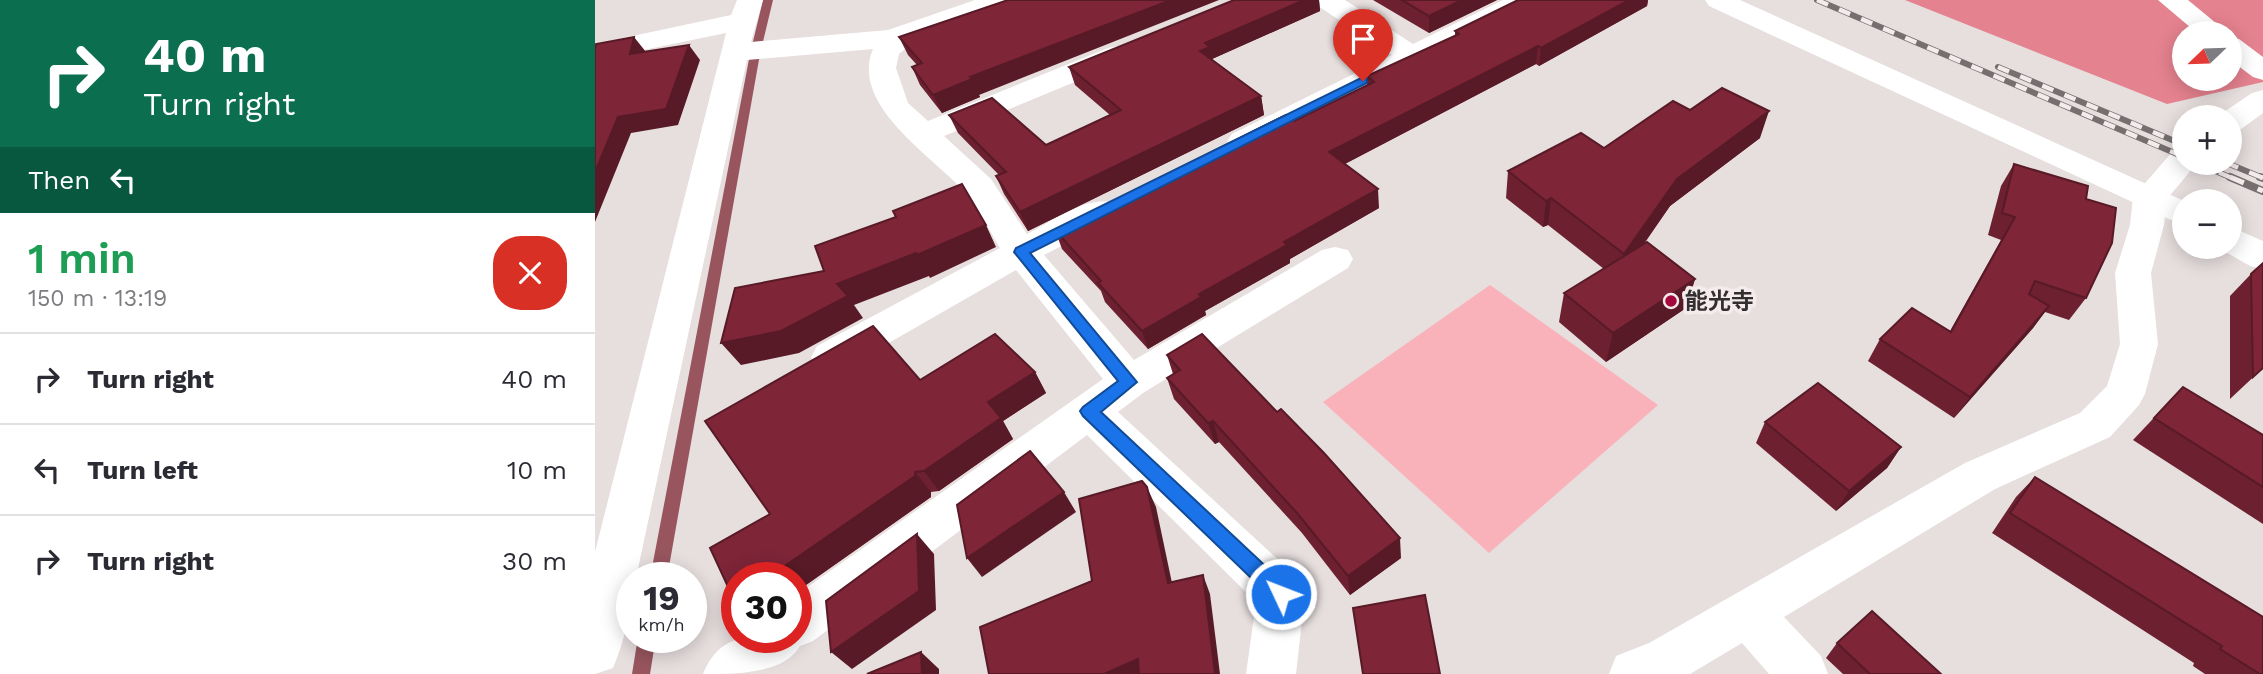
<!DOCTYPE html>
<meta charset="utf-8">
<style>
body{margin:0;font-family:"Work Sans","Noto Sans JP",sans-serif;background:#f2f2f3;color:#2b2b33;height:100vh;display:flex;flex-direction:column;font-size:26px;white-space:nowrap}
*{box-sizing:border-box;margin:0}
p{font-size:23px;color:#7c7c81}
.icon{flex:none;width:38px;height:38px;fill:none;stroke:currentColor;stroke-width:2;stroke-linecap:round;stroke-linejoin:round}
.map{position:relative;flex:1;overflow:hidden}
.drawer{display:flex;flex-direction:column;background:#fff;width:595px}
.drawer>*{flex:none}
.banner{background:#0b6e4f;color:#fff;overflow:hidden}
.needle{width:46px;rotate:247deg}
.fabs{position:absolute;left:1577px;top:21px;display:grid;gap:14px}
.fabs a{display:grid;place-items:center;width:70px;height:70px;border-radius:50%;background:#fff;box-shadow:0 4px 18px #0003;font-size:35px}
.speed{position:absolute;left:21px;top:562px;display:flex;gap:14px;font-size:35px;font-weight:700;text-align:center}
.speed>*{display:grid;place-content:center;width:91px;height:91px;border-radius:50%;background:#fff;box-shadow:0 4px 18px #0003;line-height:1}
.speed small{font-size:18px;font-weight:400}
.speed .limit{border:10px solid #d22;background:#fff;color:#111}
.pin{position:absolute;display:grid;place-items:center;width:60px;height:60px;color:#fff;margin:-72px -30px;border-radius:50% 50% 50% 0;rotate:-45deg;box-shadow:0 0 7px #0007}
.pin .icon{rotate:45deg}
.me{position:absolute;width:77px;margin:-38px;rotate:313deg;stroke-linejoin:round;filter:drop-shadow(0 0 5px #0008)}
.turn{display:flex;align-items:center;gap:24px;height:147px;padding:0 28px;font-size:32px}
.turn .icon{width:91px;height:91px;stroke-width:2.5}
.turn b{display:block;font-size:49px;line-height:60px}
.then{display:flex;align-items:center;height:66px;padding:0 28px;background:#0003;gap:14px;font-size:26px}
.round{display:grid;place-items:center;flex:none;width:74px;height:74px;border-radius:28px;background:#f2f2f3}
.overview{display:flex;align-items:center;justify-content:space-between;height:119px;padding:0 28px}
h1{font-size:42px;font-weight:600;line-height:52px;color:#1e9e55}
ul{padding:0;list-style:none}
li{display:flex;align-items:center;gap:21px;height:91px;padding:0 28px;border-top:2px solid #e1e1e2}
li div{flex:1}
li b{display:block;font-size:26px}
li em{font-style:normal}
main{display:flex;flex:1;min-height:0}
.map>svg:first-child{display:block}
.green{fill:#fab2ba}
.forest{fill:#e5828f;fill-rule:evenodd}
.lines{fill:none;stroke-linecap:round;stroke-linejoin:round}
.stream{fill:#98555e;fill-rule:evenodd}
.minor{fill:#fff;fill-rule:evenodd}
.tertiary{fill:#fff;fill-rule:evenodd}
.rail-far1-casing{stroke:#756f70;stroke-width:6}
.rail-casing{stroke:#756f70;stroke-width:8}
.rail-far1{stroke:#f4ebec;stroke-width:4.5;stroke-dasharray:12;stroke-linecap:butt}
.rail{stroke:#f4ebec;stroke-width:5;stroke-dasharray:15;stroke-linecap:butt}
.wall{fill:#6c2030}
.shaded-wall{fill:#581a27}
.building{fill:#7e2538;stroke:#581a27;stroke-width:2}
.route{fill:#1a73e8;stroke:#114b97;stroke-width:2}
.poi-dot{fill:#a4083c;stroke:#f4ebec;stroke-width:2.5}
.labels{text-anchor:middle;dominant-baseline:central;stroke-width:7;stroke-linejoin:round;paint-order:stroke}
.poi-label{font-size:23px;font-weight:bold;fill:#332f30;stroke:#f4ebec;text-anchor:start}
</style>
<main>
<section class="drawer">
<div class="banner">
<div class="turn"><svg class="icon" aria-label="right" viewBox="0 0 24 24"><path d="M7 20v-9h11M14 6l5 5-5 5"/></svg><div><b>40 m</b>Turn right</div></div>
<div class="then">Then<svg class="icon" aria-label="left" viewBox="0 0 24 24"><path d="M17 20v-9H6M10 6l-5 5 5 5"/></svg></div>
</div>
<div class="overview"><div><h1>1 min</h1><p>150 m · 13:19</p></div><a class="round" style="background:#d93025;color:#fff"><svg class="icon" aria-label="close" viewBox="0 0 24 24"><path d="M6 6l12 12M18 6L6 18"/></svg></a></div>
<ul>
<li><svg class="icon" aria-label="right" viewBox="0 0 24 24"><path d="M7 20v-9h11M14 6l5 5-5 5"/></svg><div><b>Turn right</b></div><em>40 m</em></li>
<li><svg class="icon" aria-label="left" viewBox="0 0 24 24"><path d="M17 20v-9H6M10 6l-5 5 5 5"/></svg><div><b>Turn left</b></div><em>10 m</em></li>
<li><svg class="icon" aria-label="right" viewBox="0 0 24 24"><path d="M7 20v-9h11M14 6l5 5-5 5"/></svg><div><b>Turn right</b></div><em>30 m</em></li>
</ul>
</section>
<div class="map">
<svg width="1668" height="674" viewBox="0 0 1668 674">
<rect width="100%" height="100%" fill="#e7dede"/>
<polygon class="green" points="895,285 1063,405 894,553 728,402"/>
<path class="forest" d="M 1310,0 L 1668,0 L 1668,82 L 1572,104 ZM 1589,33 L 1634,33 L 1634,79 L 1589,79 Z"/>
<g class="lines">
<g class="stream">
<polygon points="168,0 178,0 165,54 72,578 55,578 155,54"/>
<polygon points="43,637 61,637 55,674 37,674"/>
</g>
<g class="minor">
<path d="M 142,0 L 168,0 L 156,42 L 293,30 L 380,0 L 417,0 L 413,6 L 321,40 L 304,54 L 301,68 L 313,103 L 333,121 L 513,48 L 523,46 L 533,48 L 537,54 L 533,60 L 349,136 L 396,179 L 432,234 C 457,222 491,195 519,203 L 524,211 L 519,219 L 449,255 L 539,360 L 727,250 L 740,247 L 753,250 L 758,259 L 753,268 L 548,393 L 523,412 L 703,578 L 710,594 L 701,674 L 651,674 L 661,602 L 492,435 L 218,641 L 205,646 C 189,674 141,674 108,674 C 126,629 160,637 201,637 L 201,595 L 508,379 L 421,270 L 250,368 L 236,372 L 222,368 L 216,357 L 222,346 L 405,248 C 394,230 384,209 371,193 C 339,157 254,105 278,49 L 152,60 L 41,578 L 37,578 C 37,608 30,640 18,668 L 0,674 L 0,552 L 131,33 L 0,60 L 0,44 L 136,15 Z"/>
<polygon points="719,0 750,0 818,44 908,0 942,0 938,6 659,148 648,151 637,148 632,141 637,134 797,55 723,6"/>
<polygon points="1563,0 1593,0 1633,33 1602,33"/>
<polygon points="1634,37 1644,39 1668,57 1668,80 1658,77 1634,59"/>
<polygon points="1668,90 1668,113 1645,130 1634,132 1634,117 1623,116 1657,93"/>
<polygon points="1589,148 1589,163 1602,163 1572,199 1569,225 1556,273 1563,344 1550,394 1544,405 1515,437 1400,489 1189,617 1226,656 1233,674 1174,674 1147,643 1095,674 1014,674 1021,656 1054,643 1370,463 1485,413 1512,386 1525,344 1520,273 1535,225 1538,197 1578,151"/>
</g>
<g class="tertiary">
<polygon points="1110,0 1145,0 1589,201 1589,226 1114,6"/>
<polygon points="1634,226 1668,241 1668,269 1655,266 1622,247 1634,247"/>
</g>
<g class="rail-far1-casing">
<g id="rail-far1">
<polyline points="1222,0 1589,157"/>
<polyline points="1403,67 1589,145"/>
<polyline points="1602,163 1639,179"/>
<polyline points="1632,163 1668,178"/>
</g>
</g>
<g class="rail-casing">
<g id="rail">
<polyline points="1635,177 1668,191"/>
<polyline points="1665,177 1668,178"/>
</g>
</g>
<use href="#rail-far1" class="rail-far1"/>
<use href="#rail" class="rail"/>
</g>
<g class="wall">
<polygon points="639,0 724,0 725,11 617,59 666,96 669,115 433,231 409,194 401,176 404,175 363,133 354,115 451,145 515,115 480,85 474,67"/>
<polygon points="778,0 902,0 834,33"/>
<polygon points="923,0 1053,0 1052,6 944,66 941,64 750,164 784,208 695,259 695,263 610,311 611,315 553,349 510,302 506,291 467,249 460,230 699,121 772,85 772,76 860,36 860,31"/>
<polygon points="304,37 384,95 385,97 347,113 325,85 317,67 322,65 313,55"/>
<polygon points="1095,110 1165,138 1075,206 1049,244 1100,279 1091,308 1011,362 964,322 969,293 1009,269 953,225 948,227 911,198 913,171 1009,148"/>
<polygon points="1419,164 1491,199 1491,298 1474,320 1450,312 1438,328 1359,418 1273,361 1285,339 1355,331 1406,240 1393,235 1406,186"/>
<polygon points="1656,274 1668,368 1635,399 1635,296"/>
<polygon points="278,326 325,380 400,334 440,372 451,393 408,421 418,439 344,491 336,492 336,497 201,592 201,578 142,578 142,603 115,548 175,514 110,421"/>
<polygon points="572,355 806,558 755,595 707,533 624,442 620,444 579,399 572,378 578,374"/>
<polygon points="1588,387 1668,435 1668,524 1538,440"/>
<polygon points="1170,422 1306,447 1292,468 1241,511 1161,443"/>
<polygon points="1440,477 1668,674 1610,674 1598,666 1599,663 1397,533 1421,497"/>
<polygon points="1242,643 1346,674 1248,674 1231,658"/>
</g>
<g class="shaded-wall">
<polygon points="576,0 624,0 384,95 385,97 347,113 338,95 375,77"/>
<polygon points="709,0 724,0 725,11 617,59 618,65 605,51 610,43"/>
<polygon points="867,0 902,0 834,33 834,16"/>
<polygon points="1034,0 1053,0 1052,6 944,66 946,48"/>
<polygon points="39,37 51,52 35,54"/>
<polygon points="94,45 105,60 83,125 36,133 0,222 0,172 23,117"/>
<polygon points="943,46 941,64 736,171 734,152"/>
<polygon points="666,96 669,115 433,231 425,212"/>
<polygon points="1174,111 1165,138 1075,206 1023,280 1029,254 1082,179"/>
<polygon points="783,189 784,208 695,259 695,263 610,311 611,315 553,349 547,331 604,294 689,242"/>
<polygon points="956,198 953,225 948,227 951,201"/>
<polygon points="391,225 401,247 335,278 334,276 259,305 268,318 204,353 146,365 126,343 242,284"/>
<polygon points="1100,279 1091,308 1011,362 1018,333"/>
<polygon points="1454,306 1438,328 1359,418 1375,397"/>
<polygon points="440,372 451,393 408,421 418,439 344,491 329,471 393,402"/>
<polygon points="618,421 624,442 620,444 613,423"/>
<polygon points="1306,447 1292,468 1241,511 1254,491"/>
<polygon points="320,472 336,492 336,497 201,592 201,578 177,578 178,574"/>
<polygon points="552,487 561,507 581,602 573,583"/>
<polygon points="469,492 481,512 387,577 372,558"/>
<polygon points="322,534 339,554 341,610 257,669 236,652"/>
<polygon points="805,538 806,558 755,595 753,576"/>
<polygon points="608,575 615,594 625,674 620,674"/>
<polygon points="326,652 344,669 344,674 327,674"/>
<polygon points="543,659 553,674 509,674"/>
</g>
<g class="building">
<polygon points="413,0 576,0 375,77 377,79 338,95 317,67 327,63 304,37"/>
<polygon points="639,0 709,0 610,43 615,47 605,51 666,96 425,212 401,176 411,172 354,115 397,98 451,145 526,110 474,67"/>
<polygon points="807,0 867,0 834,16"/>
<polygon points="923,0 1034,0 946,48 943,46 734,152 783,189 689,242 692,245 604,294 606,297 547,331 503,283 506,281 460,230 691,115 699,121 779,82 772,76 864,34 860,31"/>
<polygon points="39,37 35,54 94,45 71,109 23,117 0,172 0,49 1,44"/>
<polygon points="1127,88 1174,111 1082,179 1029,254 956,198 951,201 913,171 986,133 1009,148 1078,101 1095,110"/>
<polygon points="1419,164 1493,186 1491,199 1521,208 1517,243 1491,298 1440,281 1434,294 1454,306 1375,397 1285,339 1317,308 1356,332 1420,217 1407,213"/>
<polygon points="367,184 391,225 322,255 321,253 242,284 253,296 186,331 126,343 140,288 229,271 220,246 301,217 298,211"/>
<polygon points="1052,242 1100,279 1018,333 969,293"/>
<polygon points="1668,263 1668,368 1658,377 1656,274"/>
<polygon points="278,326 325,380 400,334 440,372 393,402 406,418 329,471 320,472 320,476 178,574 177,578 142,578 142,601 140,602 115,548 175,514 110,421"/>
<polygon points="607,334 682,412 686,409 729,453 805,538 753,576 702,513 618,421 613,423 572,378 585,370 572,355"/>
<polygon points="1223,383 1306,447 1254,491 1170,422"/>
<polygon points="1588,387 1668,435 1668,487 1559,418"/>
<polygon points="435,451 469,492 372,558 362,505"/>
<polygon points="1440,477 1668,617 1668,674 1665,674 1625,649 1627,646 1415,513"/>
<polygon points="547,481 552,487 573,583 608,575 620,674 544,674 543,659 509,674 394,674 385,627 497,581 484,499"/>
<polygon points="322,534 324,591 236,652 231,601"/>
<polygon points="830,595 845,674 768,674 758,608"/>
<polygon points="1277,611 1346,674 1275,674 1242,643"/>
<polygon points="326,652 327,674 272,674"/>
</g>
<polygon class="route" points="768,77 772,78 772,83 435,253 542,382 506,412 693,587 696,594 693,600 686,603 679,600 488,416 485,411 488,407 523,381 419,252 421,248"/>
<circle class="poi-dot" cx="1076" cy="301" r="7"/>
<g class="labels">
<g class="poi-label">
<text x="1090" y="301">能光寺</text>
</g>
</g>
</svg>
<div class="fabs">
<a><svg class="needle" viewBox="-14 -14 28 28"><path d="M0-13l5 13h-10z" fill="#e53935"/><path d="M0 13l5-13h-10z" fill="#7c7c81"/></svg></a>
<a>+</a>
<a>−</a>
</div>
<div class="speed"><div>19<small>km/h</small></div><div class="limit">30</div></div>
<div class="pin" style="left:768px;top:81px;background:#d93025"><svg class="icon" aria-label="arrive" viewBox="0 0 24 24"><path d="M6 21V4h12l-3 4 3 4H6"/></svg></div>
<svg class="me" style="left:686px;top:594px" viewBox="-20 -20 40 40"><circle r="17" fill="#1a73e8" stroke="#fff" stroke-width="3"/><path d="M0-11L8 9 0 5-8 9z" fill="#fff"/></svg>
</div>
</main>
